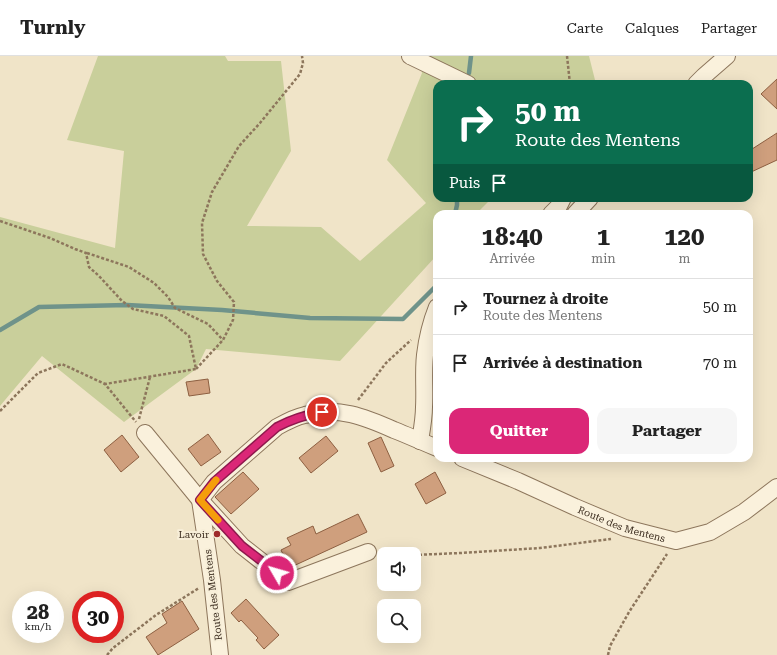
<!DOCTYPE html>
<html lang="fr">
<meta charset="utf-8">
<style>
body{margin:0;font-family:"Roboto Serif",serif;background:#f6f6f6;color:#222;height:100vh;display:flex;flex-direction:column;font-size:15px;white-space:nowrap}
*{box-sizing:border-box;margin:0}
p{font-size:13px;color:#767676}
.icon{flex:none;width:22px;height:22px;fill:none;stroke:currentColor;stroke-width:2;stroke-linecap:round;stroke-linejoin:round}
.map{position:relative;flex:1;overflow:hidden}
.drawer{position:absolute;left:433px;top:154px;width:320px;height:252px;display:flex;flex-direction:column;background:#fff;border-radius:12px;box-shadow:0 4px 16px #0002}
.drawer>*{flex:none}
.top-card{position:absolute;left:433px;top:24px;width:320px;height:122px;border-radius:12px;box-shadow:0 4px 16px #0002;background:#0b6e4f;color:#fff;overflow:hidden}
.fabs{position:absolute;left:377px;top:491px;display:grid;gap:8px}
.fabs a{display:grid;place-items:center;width:44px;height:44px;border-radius:8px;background:#fff;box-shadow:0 4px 16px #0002;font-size:20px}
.speed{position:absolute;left:12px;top:535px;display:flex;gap:8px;font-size:20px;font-weight:700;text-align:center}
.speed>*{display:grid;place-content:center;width:52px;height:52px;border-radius:50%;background:#fff;box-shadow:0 4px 16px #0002;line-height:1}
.speed small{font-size:10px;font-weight:400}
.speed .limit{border:6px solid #d22;background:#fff;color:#111}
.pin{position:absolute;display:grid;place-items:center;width:34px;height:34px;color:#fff;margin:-17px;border:2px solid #fff;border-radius:50%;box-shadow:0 1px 4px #0007}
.me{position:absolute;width:44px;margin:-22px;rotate:308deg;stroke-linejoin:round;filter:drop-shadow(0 0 3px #0008)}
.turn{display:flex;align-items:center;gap:14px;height:84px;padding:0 16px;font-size:18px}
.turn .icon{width:52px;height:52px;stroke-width:2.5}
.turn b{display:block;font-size:28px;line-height:34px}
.then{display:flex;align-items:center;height:38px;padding:0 16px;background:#0003;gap:8px;font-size:15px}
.eta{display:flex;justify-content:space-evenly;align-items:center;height:68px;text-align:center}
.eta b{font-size:24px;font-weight:700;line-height:28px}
.primary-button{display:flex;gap:8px;margin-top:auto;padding:8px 16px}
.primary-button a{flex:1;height:46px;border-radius:12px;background:#db2777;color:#fff;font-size:16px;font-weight:700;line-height:46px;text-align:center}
.primary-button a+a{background:#f6f6f6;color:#222}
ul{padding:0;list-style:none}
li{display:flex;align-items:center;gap:12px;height:56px;padding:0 16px;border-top:1px solid #e0e0e0}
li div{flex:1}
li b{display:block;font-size:15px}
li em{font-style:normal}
header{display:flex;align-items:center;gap:24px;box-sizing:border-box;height:56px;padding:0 20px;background:#fff;border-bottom:1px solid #e0e0e0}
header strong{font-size:19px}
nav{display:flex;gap:22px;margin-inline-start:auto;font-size:14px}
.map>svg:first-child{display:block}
.green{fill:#c9cf9b}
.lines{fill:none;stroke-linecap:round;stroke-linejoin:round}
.stream{stroke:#6f938a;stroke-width:4.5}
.building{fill:#cf9f7d;stroke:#8d5f41}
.minor-casing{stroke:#8d765c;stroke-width:18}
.path{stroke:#8d765c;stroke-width:2.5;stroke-dasharray:3 2;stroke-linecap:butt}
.minor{stroke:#faf1dc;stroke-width:16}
.route-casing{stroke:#8e194d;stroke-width:10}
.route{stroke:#db2777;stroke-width:7}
.slow{stroke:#f59e0b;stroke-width:7}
.poi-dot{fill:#9e2a2b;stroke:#f7eed8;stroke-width:1.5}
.labels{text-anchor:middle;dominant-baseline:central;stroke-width:4;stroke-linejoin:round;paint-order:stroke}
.street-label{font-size:10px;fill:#3d2e20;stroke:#f7eed8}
.poi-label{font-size:10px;fill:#3d2e20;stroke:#f7eed8;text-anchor:end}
</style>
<header>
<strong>Turnly</strong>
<nav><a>Carte</a><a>Calques</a><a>Partager</a></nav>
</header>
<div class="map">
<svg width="777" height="599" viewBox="0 0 777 599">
<rect width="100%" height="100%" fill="#f0e4c8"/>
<polygon class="green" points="98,0 225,0 228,5 281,5 291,95 247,170 321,171 360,205 426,147 387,104 422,17 418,0 589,0 596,28 437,28 437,142 492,142 476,158 437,158 437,199 340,305 206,293 196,313 124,366 42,300 0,350 0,161 115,192 124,95 67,84"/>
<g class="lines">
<g class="stream">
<polyline points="469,17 471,0"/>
<polyline points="455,158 457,149 457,142"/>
<polyline points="0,274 39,251 127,249 222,254 310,262 403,263 435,231 437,223"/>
</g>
</g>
<g class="building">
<polygon points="777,23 777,53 761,38"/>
<polygon points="777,77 777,104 749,117 749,95"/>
<polygon points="208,323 210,337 189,340 186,326"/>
<polygon points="208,378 221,396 201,410 188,393"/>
<polygon points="122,379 139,401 121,416 104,394"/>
<polygon points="326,380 338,395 311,417 299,402"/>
<polygon points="381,381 394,410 381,416 368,387"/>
<polygon points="243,416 259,433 231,458 215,441"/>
<polygon points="435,416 446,437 426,448 415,428"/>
<polygon points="358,458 367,476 289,512 281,494 291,489 287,482 313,470 316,478"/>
<polygon points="246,543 279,579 264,593 256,584 258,582 241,564 239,566 231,557"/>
<polygon points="182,545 199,573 158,599 146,581 167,567 162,558"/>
</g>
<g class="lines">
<g class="minor-casing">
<g id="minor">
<polyline points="410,0 468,28"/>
<polyline points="696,28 704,20 727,0"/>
<polyline points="551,158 559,150 563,142"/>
<polyline points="575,158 590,142"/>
<polyline points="145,377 200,444 242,490 288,526 368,496"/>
<path d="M 420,385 C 422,373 424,362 424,351 C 425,334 423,316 425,299 C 427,282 431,266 437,251"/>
<path id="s1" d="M 462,402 L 518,425 L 575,451 L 625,472 L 676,485 L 710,476 L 744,456 L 777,431"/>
<path d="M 220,599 L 212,524 L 200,444 L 214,426 L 277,371 C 286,366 295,361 305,359 C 338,350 365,361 394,374 C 409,380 423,386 437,392"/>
</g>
</g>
<g class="path">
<polyline points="567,0 570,28"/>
<polyline points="0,165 50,182 75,193 86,197 89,211 99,220 122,245 133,253 164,260 189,280 196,313 105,328"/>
<polyline points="87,197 129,211 154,227 168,241 175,252 208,268 223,284"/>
<polyline points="196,313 223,284 233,264 234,246 217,225 203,198 202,167 212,136 239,90 260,67 300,18 303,7 302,0"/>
<polyline points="358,344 386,307 411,284"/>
<polyline points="0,355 38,317 62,308 105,328 136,366"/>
<polyline points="139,363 150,321"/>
<polyline points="382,497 394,498"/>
<polyline points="414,499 460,497 540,492 611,483"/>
<polyline points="107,599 113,592 156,559 199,532"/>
<polyline points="608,599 610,590 629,556 667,498"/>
</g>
<use href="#minor" class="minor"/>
</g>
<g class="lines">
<g class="route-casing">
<path id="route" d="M 277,517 L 242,490 L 200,444 L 214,426 L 277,371 C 292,363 305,359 322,356"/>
</g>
<use href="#route" class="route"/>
<polyline class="slow" points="216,424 200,444 218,464"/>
</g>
<circle class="poi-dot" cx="217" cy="478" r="4"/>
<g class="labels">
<g class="street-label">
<text stroke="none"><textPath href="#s1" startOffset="173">Route des Mentens</textPath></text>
<text transform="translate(213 539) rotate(-97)">Route des Mentens</text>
</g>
<g class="poi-label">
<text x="209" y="478">Lavoir</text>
</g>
</g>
</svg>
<div class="fabs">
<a><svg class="icon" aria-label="sound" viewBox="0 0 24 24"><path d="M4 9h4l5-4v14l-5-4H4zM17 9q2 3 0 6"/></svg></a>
<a><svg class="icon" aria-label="search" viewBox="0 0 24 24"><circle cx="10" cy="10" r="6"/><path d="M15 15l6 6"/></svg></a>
</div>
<div class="speed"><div>28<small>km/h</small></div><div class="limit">30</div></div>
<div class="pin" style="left:322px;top:356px;background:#d93025"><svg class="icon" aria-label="arrive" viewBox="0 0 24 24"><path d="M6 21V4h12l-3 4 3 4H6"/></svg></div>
<svg class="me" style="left:277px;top:517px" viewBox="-20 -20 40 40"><circle r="17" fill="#db2777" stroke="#fff" stroke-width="3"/><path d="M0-11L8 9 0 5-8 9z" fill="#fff"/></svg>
<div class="top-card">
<div class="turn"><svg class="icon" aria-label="right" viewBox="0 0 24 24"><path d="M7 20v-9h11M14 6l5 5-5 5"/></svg><div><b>50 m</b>Route des Mentens</div></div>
<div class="then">Puis<svg class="icon" aria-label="arrive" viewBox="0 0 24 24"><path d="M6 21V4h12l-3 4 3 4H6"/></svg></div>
</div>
<section class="drawer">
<div class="eta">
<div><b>18:40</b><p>Arrivée</p></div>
<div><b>1</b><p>min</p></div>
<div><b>120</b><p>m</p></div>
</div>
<ul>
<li><svg class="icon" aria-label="right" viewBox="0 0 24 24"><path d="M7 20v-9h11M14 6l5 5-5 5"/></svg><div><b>Tournez à droite</b><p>Route des Mentens</p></div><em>50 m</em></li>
<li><svg class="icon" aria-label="arrive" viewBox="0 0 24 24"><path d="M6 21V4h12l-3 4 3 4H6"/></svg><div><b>Arrivée à destination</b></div><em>70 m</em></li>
</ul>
<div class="primary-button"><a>Quitter</a><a>Partager</a></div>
</section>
</div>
